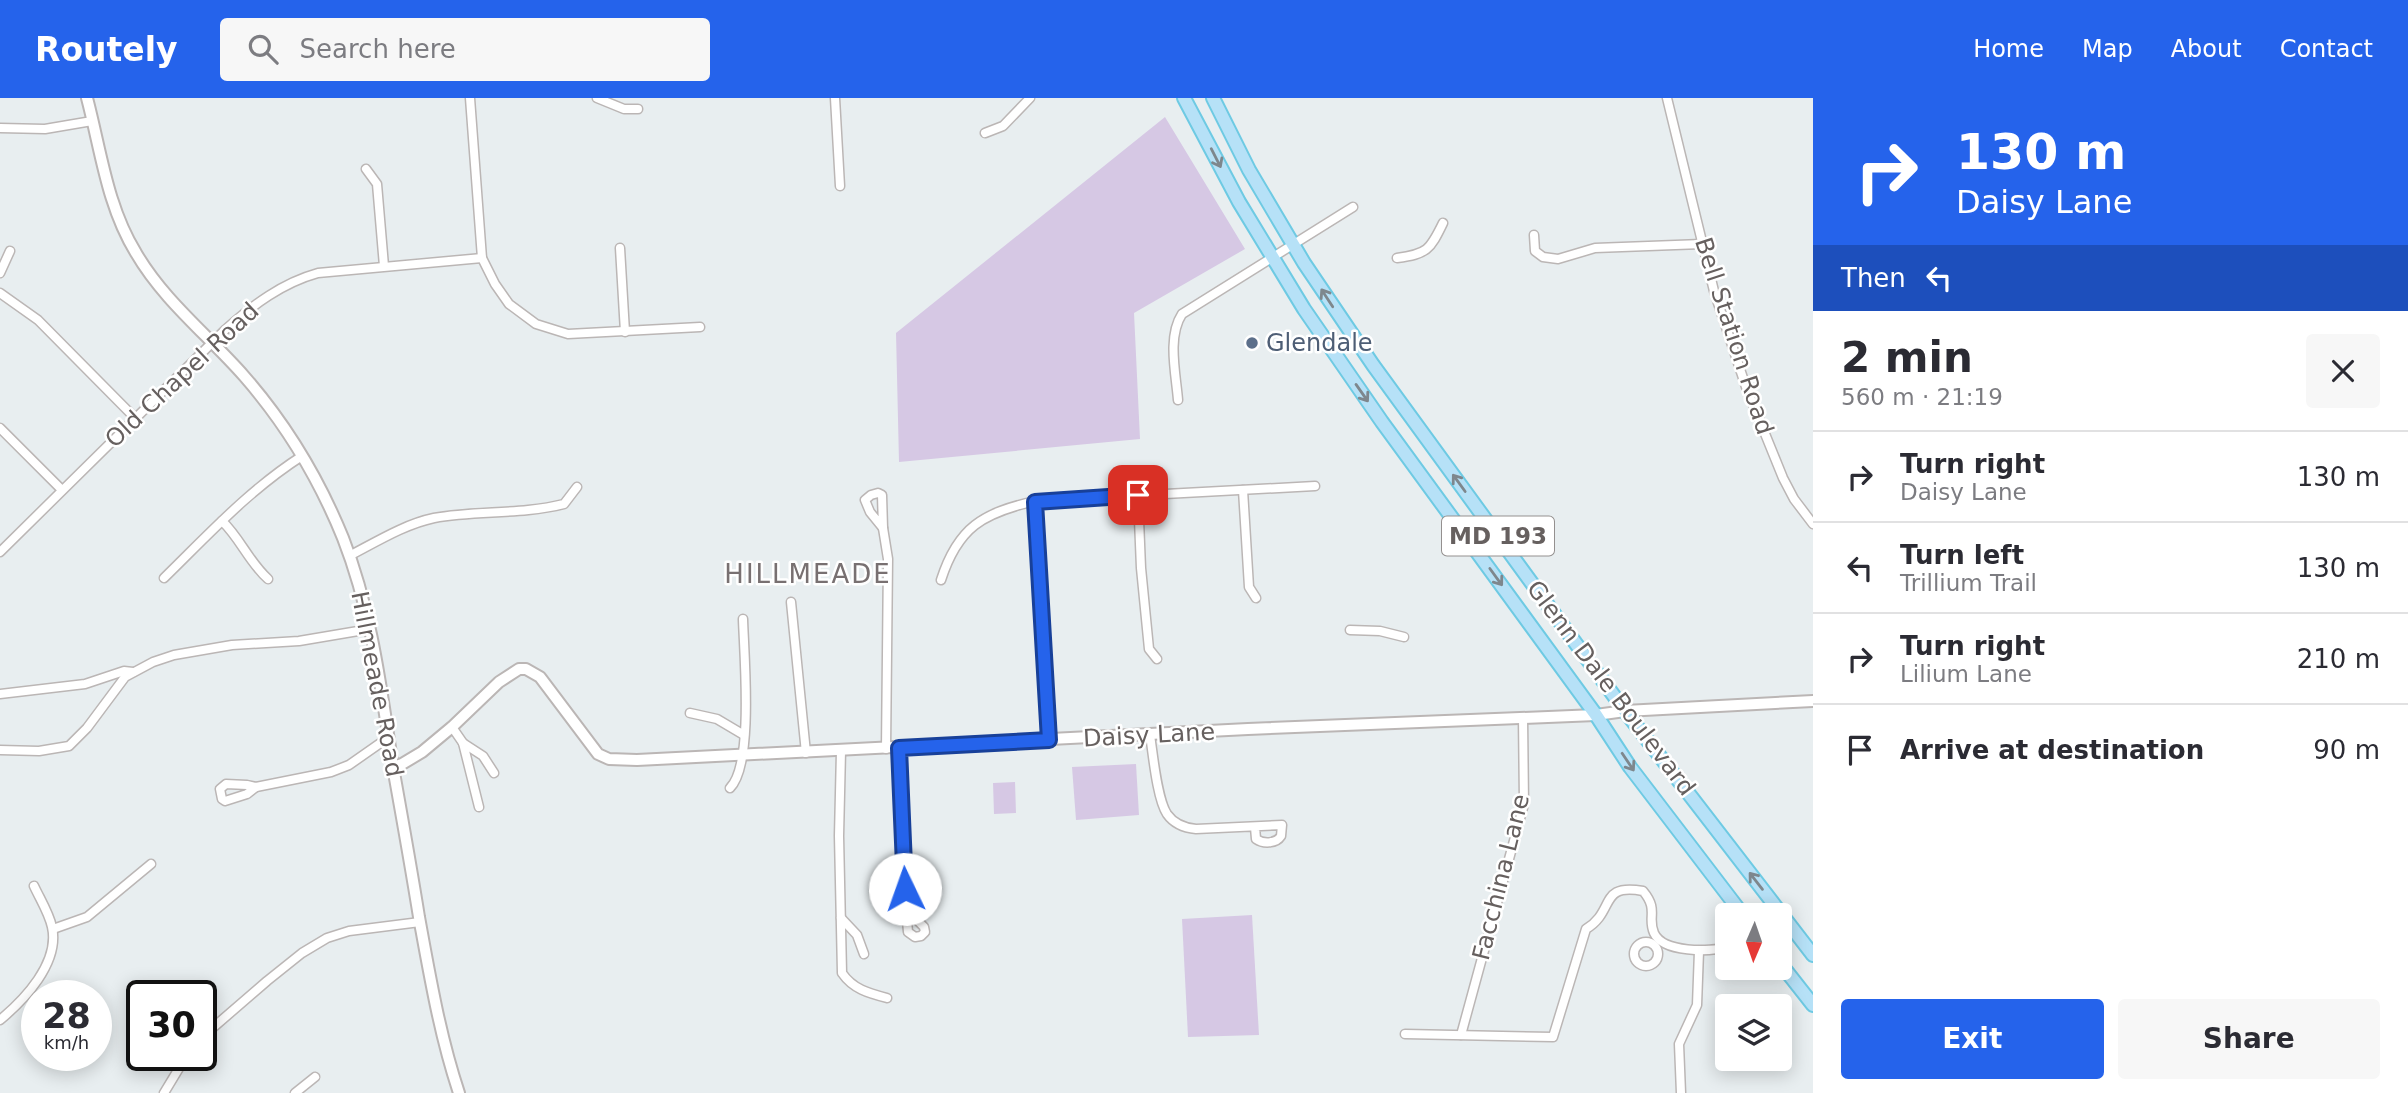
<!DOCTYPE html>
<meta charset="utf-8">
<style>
body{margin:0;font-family:"DejaVu Sans",sans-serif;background:#f7f7f7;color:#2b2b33;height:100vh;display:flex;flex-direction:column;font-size:26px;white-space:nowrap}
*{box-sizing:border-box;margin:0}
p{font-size:23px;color:#7c7c81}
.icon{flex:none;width:38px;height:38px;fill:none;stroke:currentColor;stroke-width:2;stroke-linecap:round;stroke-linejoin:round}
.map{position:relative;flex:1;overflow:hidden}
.details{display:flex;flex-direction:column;background:#fff;width:595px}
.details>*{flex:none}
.guide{background:#2563eb;color:#fff;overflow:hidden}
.needle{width:46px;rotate:182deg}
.tools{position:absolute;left:1715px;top:805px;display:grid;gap:14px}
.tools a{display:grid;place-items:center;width:77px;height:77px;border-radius:7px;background:#fff;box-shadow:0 4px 18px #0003;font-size:35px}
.speed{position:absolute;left:21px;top:882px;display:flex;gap:14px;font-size:35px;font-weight:700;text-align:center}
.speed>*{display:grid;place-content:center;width:91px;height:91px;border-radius:50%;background:#fff;box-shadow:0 4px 18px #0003;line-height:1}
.speed small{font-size:18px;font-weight:400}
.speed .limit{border:4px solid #111;border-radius:10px;background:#fff;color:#111}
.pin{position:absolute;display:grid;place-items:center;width:60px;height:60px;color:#fff;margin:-30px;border-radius:14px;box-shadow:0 4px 10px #0006}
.me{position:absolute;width:77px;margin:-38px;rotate:357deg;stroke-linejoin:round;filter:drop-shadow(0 0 5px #0008)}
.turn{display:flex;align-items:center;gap:24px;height:147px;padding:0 28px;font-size:32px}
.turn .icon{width:91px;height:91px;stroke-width:2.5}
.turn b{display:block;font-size:49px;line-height:60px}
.then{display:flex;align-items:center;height:66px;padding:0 28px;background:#0003;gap:14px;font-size:26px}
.round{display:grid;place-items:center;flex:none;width:74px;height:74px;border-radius:7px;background:#f7f7f7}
.headline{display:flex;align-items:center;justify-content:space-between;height:119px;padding:0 28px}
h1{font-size:42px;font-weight:600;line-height:52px}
.button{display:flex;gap:14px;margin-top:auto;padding:14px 28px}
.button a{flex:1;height:80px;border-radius:7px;background:#2563eb;color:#fff;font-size:28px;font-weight:600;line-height:80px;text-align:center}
.button a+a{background:#f7f7f7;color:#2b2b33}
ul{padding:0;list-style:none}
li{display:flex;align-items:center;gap:21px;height:91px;padding:0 28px;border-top:2px solid #e1e1e2}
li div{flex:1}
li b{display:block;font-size:26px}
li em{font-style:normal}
header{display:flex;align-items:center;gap:42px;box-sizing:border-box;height:98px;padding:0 35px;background:#2563eb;color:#fff}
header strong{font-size:33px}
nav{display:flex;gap:38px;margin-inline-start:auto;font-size:24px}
.search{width:490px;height:63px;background:#f7f7f7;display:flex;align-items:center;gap:18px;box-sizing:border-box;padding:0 24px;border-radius:7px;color:#7c7c81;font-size:26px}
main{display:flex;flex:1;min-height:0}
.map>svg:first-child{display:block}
.green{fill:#d6c8e4}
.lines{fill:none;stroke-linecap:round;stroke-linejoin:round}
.minor-casing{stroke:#bbb6b5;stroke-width:11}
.tertiary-casing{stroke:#bbb6b5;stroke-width:14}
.primary-casing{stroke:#6ecae3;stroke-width:16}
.minor{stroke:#fff;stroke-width:8}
.tertiary{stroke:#fff;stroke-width:10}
.primary{stroke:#b6e1f7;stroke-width:12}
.oneway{stroke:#7e878d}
.route-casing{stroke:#184099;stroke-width:18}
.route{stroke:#2563eb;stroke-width:12}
.service-dot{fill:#5c6f8a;stroke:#fff;stroke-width:2.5}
.labels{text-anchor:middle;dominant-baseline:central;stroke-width:5;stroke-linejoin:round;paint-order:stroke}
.shield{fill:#fff;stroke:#94908f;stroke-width:2}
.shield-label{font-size:23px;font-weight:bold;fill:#66605f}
.street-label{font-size:24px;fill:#66605f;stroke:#fff}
.service-label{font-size:24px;fill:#4e5e75;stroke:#fff;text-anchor:start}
.neighbourhood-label{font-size:26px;letter-spacing:2px;fill:#787071;stroke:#fff}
</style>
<header>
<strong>Routely</strong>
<div class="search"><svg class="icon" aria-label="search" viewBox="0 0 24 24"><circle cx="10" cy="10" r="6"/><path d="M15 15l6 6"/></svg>Search here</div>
<nav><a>Home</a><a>Map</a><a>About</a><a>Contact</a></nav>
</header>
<main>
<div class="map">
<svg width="1813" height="995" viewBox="0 0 1813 995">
<rect width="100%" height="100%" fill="#e8eef0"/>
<g class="green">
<polygon points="1165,19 1245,151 1134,215 1140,341 899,364 896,235"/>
<polygon points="1136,666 1139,717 1076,722 1072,669"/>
<polygon points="1015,684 1016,715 994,716 993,685"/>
<polygon points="1252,817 1259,937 1188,939 1182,821"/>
</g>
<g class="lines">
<g class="minor-casing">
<g id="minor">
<polyline points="470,0 482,160 495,186 509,206 536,226 568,236 700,229"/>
<polyline points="597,0 624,11 638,11"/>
<polyline points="835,0 840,88"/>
<polyline points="1667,0 1714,193 1746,289 1783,380 1794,401 1813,426"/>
<polyline points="0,30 45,31 92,23"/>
<polyline points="985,35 1003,28 1030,0"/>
<polyline points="366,71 377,86 384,168"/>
<polyline points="1534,137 1535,153 1543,159 1558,161 1595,150 1702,146"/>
<polyline points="620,150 625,234"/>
<path d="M 1397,160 C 1427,156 1430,152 1443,125"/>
<polyline points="0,175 10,153"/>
<polyline points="0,195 38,222 135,320"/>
<path d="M 1178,302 C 1176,276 1167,239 1182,216 L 1353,109"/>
<polyline points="0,330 62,392"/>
<polyline points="1243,392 1249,489 1256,500"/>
<polygon points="878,395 882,397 883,430 870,414 865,402 871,397"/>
<polyline points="1138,397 1141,470 1149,551 1157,561"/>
<polyline points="1035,403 1049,642"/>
<path d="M 222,423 C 240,440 249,464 268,481"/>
<polyline points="883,430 888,461 886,651"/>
<path d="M 0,454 L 226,231 C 253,207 282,185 318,175 L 482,160"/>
<path d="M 349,458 C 376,444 405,426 434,420 C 477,412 521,417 564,406 L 577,389"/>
<path d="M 164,480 C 209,436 249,392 302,358"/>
<path d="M 941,482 C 958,429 983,415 1035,403 L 1315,388"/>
<polyline points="791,504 806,655"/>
<polyline points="1350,532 1380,533 1404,539"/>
<polyline points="0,596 85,586 124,573 133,574"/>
<polyline points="690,615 717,621 744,637"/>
<polyline points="452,629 463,645 479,709"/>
<path d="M 1150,637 C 1153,656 1157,701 1167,716 C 1174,726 1185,730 1196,731 L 1282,727 L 1281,738 C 1276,746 1263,746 1256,741 L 1255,729"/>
<polyline points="463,645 483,658 494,675"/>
<polyline points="899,650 906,811"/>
<polyline points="0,652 39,653 69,648 87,630 125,579 153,564 174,557 232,547 299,543 370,531"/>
<path d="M 841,653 L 839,738 L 842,875 C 853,891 868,895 887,900"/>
<polygon points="226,686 247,687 256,689 247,696 225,703 222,701 220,691"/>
<polyline points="256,689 331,674 349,667 389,639"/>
<path d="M 730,690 C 754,666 744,557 743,521"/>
<polygon points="906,811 924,829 925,834 921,838 915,839 908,834"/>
<polyline points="841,820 857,837 864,856"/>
<polyline points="53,831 87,819 151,766"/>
<circle cx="1646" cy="856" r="12"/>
<path d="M 0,922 C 24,902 60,865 52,829 C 49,815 40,801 34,788"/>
<path d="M 1405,936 L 1553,939 L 1586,831 C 1616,813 1598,785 1643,793 C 1659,812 1647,819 1654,835 C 1663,855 1710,854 1727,849"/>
<polyline points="1461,937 1524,706 1523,619"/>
<polyline points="201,940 267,883 302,855 327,840 349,833 420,824"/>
<polyline points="164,995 187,957"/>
<polyline points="295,995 315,979"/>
<polyline points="1681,995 1679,946 1697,907 1699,853"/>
</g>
</g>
<g class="tertiary-casing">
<g id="tertiary">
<path d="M 87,0 C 101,53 107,108 136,155 C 164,203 208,237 244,278 C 286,326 319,381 343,440 C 372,514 381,591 393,669 C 402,719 411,769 419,819 C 430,879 440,938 459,995"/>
<polyline points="393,669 402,666 422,654 452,629 499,584 519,571 526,571 540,579 598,656 609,661 637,662 1248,631 1596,617 1625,613 1813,603"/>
</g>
</g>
<g class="primary-casing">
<g id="primary">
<polyline points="1184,0 1239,104 1304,211 1382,324 1596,617 1630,669 1743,817"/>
<polyline points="1213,0 1249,72 1304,165 1373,267 1625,613 1813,857"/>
<polyline points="1780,865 1813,907"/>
</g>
</g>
<use href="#minor" class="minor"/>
<use href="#tertiary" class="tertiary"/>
<use href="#primary" class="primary"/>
</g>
<defs><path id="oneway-shaft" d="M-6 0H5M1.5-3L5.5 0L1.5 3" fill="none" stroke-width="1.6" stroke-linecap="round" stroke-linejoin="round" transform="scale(1.75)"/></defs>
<g class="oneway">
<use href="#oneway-shaft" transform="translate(1216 60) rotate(63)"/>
<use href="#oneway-shaft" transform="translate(1327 200) rotate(-123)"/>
<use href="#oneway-shaft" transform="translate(1362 295) rotate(55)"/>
<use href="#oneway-shaft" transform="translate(1459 385) rotate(-126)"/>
<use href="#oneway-shaft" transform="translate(1496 479) rotate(54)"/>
<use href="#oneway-shaft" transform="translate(1628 664) rotate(56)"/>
<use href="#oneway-shaft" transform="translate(1756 783) rotate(-128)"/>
</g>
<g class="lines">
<g class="route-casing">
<polyline id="route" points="905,791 899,650 1049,642 1035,404 1138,397"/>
</g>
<use href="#route" class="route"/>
</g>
<circle class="service-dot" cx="1252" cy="245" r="7"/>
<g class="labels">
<rect class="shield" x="1442" y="418.5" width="112" height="39" rx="5"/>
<g class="shield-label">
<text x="1498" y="438">MD 193</text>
</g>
<g class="street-label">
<text transform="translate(1734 238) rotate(72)">Bell Station Road</text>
<text transform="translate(182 277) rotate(-43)">Old Chapel Road</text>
<text transform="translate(377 586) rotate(79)">Hillmeade Road</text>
<text transform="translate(1611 590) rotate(53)">Glenn Dale Boulevard</text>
<text transform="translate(1149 637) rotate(-3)">Daisy Lane</text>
<text transform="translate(1501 779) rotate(-76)">Facchina Lane</text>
</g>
<g class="service-label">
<text x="1266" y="245">Glendale</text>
</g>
<g class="neighbourhood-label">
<text x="808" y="476">HILLMEADE</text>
</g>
</g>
</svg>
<div class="tools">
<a><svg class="needle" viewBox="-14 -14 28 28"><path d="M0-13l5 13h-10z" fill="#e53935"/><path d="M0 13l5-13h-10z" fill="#7c7c81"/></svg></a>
<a><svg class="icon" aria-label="layers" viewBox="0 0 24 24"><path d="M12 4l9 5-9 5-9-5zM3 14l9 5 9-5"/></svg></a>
</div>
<div class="speed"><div>28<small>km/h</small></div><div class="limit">30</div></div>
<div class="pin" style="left:1138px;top:397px;background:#d93025"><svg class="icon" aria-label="arrive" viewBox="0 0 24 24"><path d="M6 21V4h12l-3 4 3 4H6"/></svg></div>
<svg class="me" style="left:905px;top:791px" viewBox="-20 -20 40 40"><circle r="19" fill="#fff"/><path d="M0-13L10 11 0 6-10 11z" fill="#2563eb"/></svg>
</div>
<section class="details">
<div class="guide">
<div class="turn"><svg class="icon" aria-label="right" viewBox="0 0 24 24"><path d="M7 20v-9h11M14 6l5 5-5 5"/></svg><div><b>130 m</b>Daisy Lane</div></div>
<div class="then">Then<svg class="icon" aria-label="left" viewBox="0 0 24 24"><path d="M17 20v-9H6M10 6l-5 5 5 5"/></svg></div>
</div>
<div class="headline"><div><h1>2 min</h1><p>560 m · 21:19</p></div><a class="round"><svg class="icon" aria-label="close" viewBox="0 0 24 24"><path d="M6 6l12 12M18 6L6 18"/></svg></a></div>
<ul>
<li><svg class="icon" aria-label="right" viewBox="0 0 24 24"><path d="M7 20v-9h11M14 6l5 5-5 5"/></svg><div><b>Turn right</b><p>Daisy Lane</p></div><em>130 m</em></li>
<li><svg class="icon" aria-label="left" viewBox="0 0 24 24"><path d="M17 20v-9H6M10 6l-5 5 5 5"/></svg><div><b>Turn left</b><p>Trillium Trail</p></div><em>130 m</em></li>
<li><svg class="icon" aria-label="right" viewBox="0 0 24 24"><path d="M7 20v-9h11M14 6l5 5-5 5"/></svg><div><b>Turn right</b><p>Lilium Lane</p></div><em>210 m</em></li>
<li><svg class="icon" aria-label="arrive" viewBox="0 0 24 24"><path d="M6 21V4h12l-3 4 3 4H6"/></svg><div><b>Arrive at destination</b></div><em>90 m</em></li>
</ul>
<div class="button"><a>Exit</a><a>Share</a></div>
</section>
</main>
